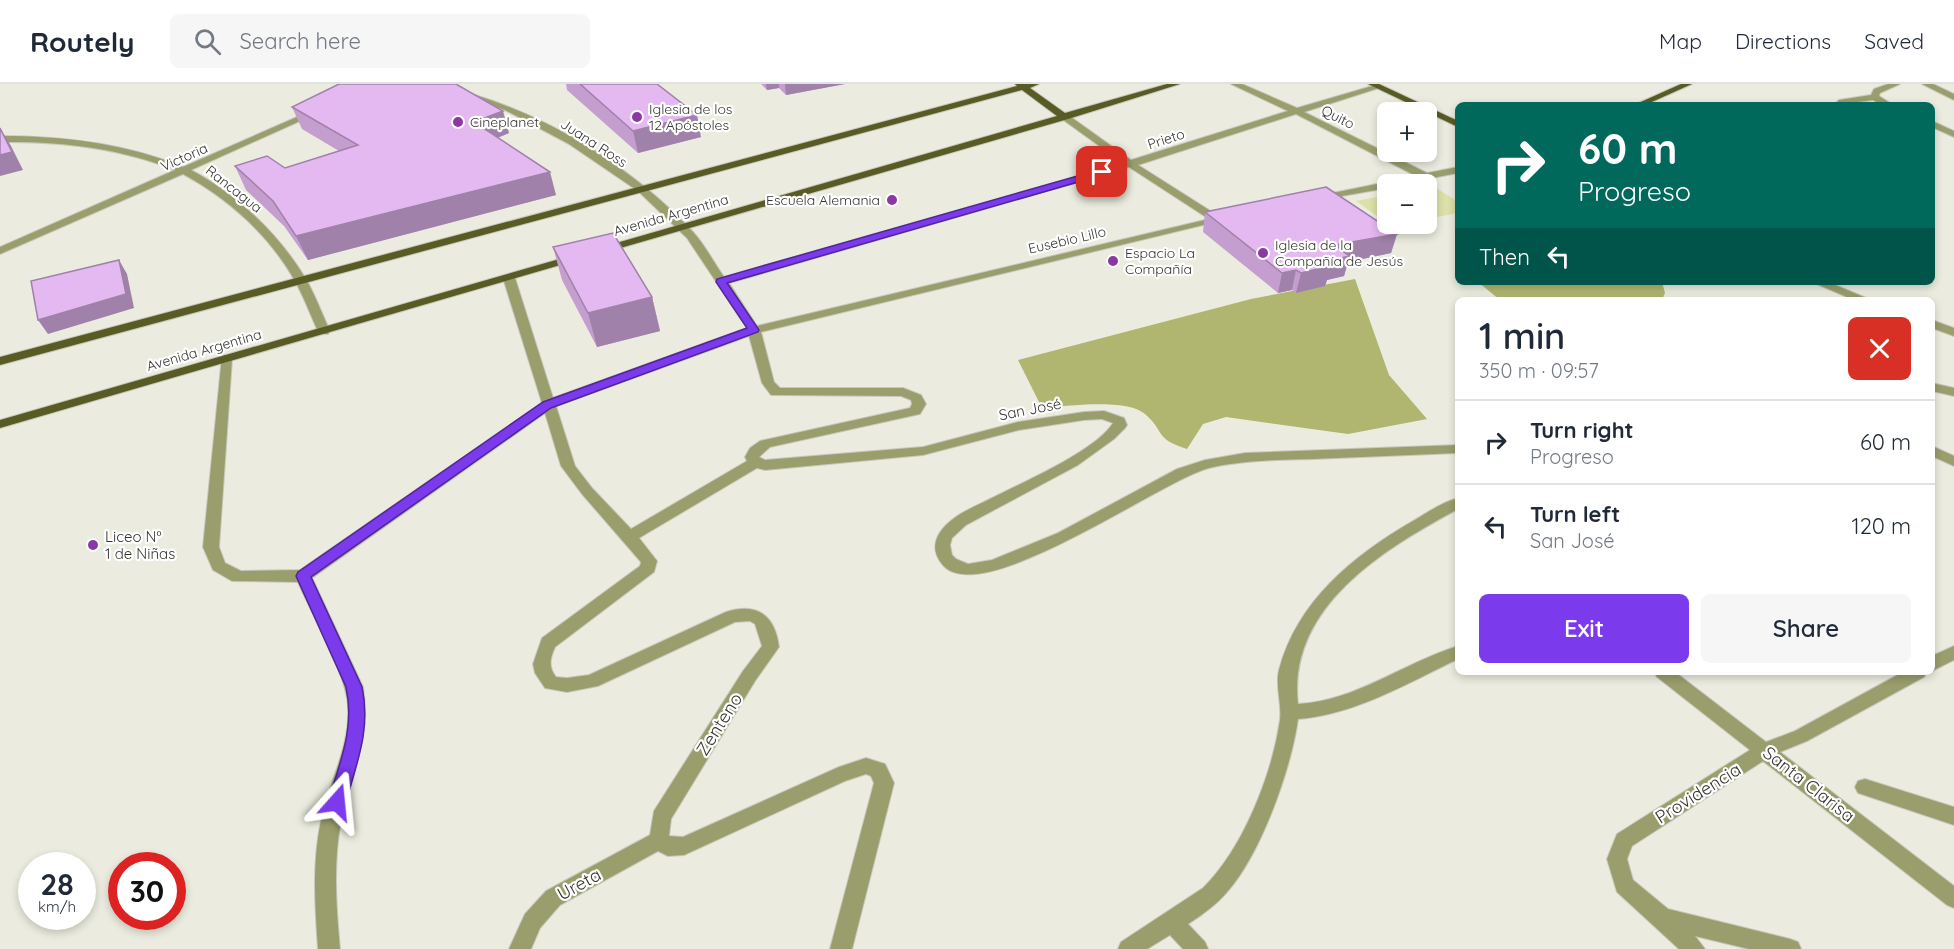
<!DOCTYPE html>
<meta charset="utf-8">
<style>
body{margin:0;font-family:Quicksand,sans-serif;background:#f6f6f7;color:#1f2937;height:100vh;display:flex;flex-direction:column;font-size:22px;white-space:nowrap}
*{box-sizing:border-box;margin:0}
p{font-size:20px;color:#747a83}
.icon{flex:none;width:33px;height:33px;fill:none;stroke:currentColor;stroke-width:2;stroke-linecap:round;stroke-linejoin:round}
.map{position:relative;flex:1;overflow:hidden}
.details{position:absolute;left:1455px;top:213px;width:480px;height:378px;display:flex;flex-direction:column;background:#fff;border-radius:9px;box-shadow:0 3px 9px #0003}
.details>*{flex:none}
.hud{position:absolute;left:1455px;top:18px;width:480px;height:183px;border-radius:9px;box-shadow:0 3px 9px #0003;background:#00695c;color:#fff;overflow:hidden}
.tools{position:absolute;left:1377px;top:18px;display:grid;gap:12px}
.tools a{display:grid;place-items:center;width:60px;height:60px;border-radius:9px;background:#fff;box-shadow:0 3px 9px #0003;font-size:30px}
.speed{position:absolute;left:18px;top:768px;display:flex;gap:12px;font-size:30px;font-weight:700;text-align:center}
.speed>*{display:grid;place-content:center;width:78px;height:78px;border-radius:50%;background:#fff;box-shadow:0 3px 9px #0003;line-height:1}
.speed small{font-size:15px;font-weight:400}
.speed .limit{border:9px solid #d22;background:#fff;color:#111}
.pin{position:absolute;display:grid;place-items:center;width:51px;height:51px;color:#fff;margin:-26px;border-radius:12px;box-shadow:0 3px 9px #0006}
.me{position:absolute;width:66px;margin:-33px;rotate:18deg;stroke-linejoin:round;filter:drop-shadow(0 0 4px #0008)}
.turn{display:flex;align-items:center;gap:21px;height:126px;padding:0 24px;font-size:27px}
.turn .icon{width:78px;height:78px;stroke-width:2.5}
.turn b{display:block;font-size:42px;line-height:51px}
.then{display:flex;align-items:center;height:57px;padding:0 24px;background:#0003;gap:12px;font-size:22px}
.round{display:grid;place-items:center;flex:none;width:63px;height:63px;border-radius:9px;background:#f6f6f7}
.overview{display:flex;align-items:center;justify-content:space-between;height:102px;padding:0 24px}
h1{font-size:36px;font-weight:600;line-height:45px}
.cta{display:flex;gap:12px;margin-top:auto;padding:12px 24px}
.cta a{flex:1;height:69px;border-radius:9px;background:#7c3aed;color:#fff;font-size:24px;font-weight:600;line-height:69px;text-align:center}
.cta a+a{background:#f6f6f7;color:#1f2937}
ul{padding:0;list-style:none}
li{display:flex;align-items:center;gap:18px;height:84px;padding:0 24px;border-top:2px solid #e0e1e3}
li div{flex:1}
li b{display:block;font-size:22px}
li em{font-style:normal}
header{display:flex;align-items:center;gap:36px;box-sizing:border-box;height:84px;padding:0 30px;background:#fff;border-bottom:2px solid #e0e1e3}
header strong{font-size:28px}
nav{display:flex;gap:33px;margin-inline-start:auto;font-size:21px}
.search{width:420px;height:54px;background:#f6f6f7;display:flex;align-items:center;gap:15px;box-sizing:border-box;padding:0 21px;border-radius:9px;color:#747a83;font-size:22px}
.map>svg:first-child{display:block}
.green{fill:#dce1a8}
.forest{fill:#b0b570}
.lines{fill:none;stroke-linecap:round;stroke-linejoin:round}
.minor-casing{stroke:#c7c8bc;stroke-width:2}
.major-casing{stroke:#c7c8bc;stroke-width:2}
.minor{fill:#9a9e6c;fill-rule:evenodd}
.major{fill:#585b23;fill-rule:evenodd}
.wall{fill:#c49ecf}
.shaded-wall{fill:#a081a9}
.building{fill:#e4b8f1;stroke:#a081a9;stroke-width:1.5}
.route{fill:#7c3aed;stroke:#51269a;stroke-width:1.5}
.poi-dot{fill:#8d37a5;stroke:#fff;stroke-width:2}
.labels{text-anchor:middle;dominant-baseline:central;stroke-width:4.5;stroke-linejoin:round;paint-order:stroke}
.far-poi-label{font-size:14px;fill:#353631;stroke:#fff;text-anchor:start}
.far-street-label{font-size:14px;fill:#353631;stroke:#fff}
.street-label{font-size:15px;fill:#353631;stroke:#fff}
.poi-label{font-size:15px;fill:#353631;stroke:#fff;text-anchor:start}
.near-street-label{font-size:18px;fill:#353631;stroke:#fff}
</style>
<header>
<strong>Routely</strong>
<div class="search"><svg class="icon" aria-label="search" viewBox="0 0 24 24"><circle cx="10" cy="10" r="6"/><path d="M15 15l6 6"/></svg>Search here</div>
<nav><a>Map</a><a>Directions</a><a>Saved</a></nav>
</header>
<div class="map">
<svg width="1954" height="865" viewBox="0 0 1954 865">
<rect width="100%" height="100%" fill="#ebecdf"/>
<g class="green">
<polygon points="1433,102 1458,118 1458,129 1427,135 1427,104"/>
<polygon points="1387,111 1388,140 1405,140 1391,142 1356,117"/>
</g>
<g class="forest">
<path d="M 1355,195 L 1389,291 L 1427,335 L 1348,350 L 1226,333 L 1203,340 L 1187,365 C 1153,354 1166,348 1145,330 C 1127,314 1066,322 1042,324 L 1018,276 L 1251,215 Z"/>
<polygon points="1478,198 1662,198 1665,209 1662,216 1500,216"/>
</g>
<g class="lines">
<g class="minor-casing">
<g id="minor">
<path d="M 426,0 C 443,0 458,6 475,11 C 556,36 635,86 693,148 C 705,161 714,179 724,193 L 1123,79 L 1062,35 L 1062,31 L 1068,31 L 1131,76 L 1288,27 L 1231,0 L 1242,0 L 1297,24 L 1379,0 L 1379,4 L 1304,28 L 1427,89 L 1458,83 L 1458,89 L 1401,100 L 1388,100 L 1388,104 L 1313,117 L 1313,113 L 1416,92 L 1296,30 L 1138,81 L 1220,133 L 1228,135 L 761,248 L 774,298 L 780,304 L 903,304 L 921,311 L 926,320 L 920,330 L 770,363 L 759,373 L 765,376 L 923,363 L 1018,338 L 1084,328 L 1104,327 L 1124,334 L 1127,341 L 1125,344 L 1114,355 L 1078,381 L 966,441 L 952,454 L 950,461 L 952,471 L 956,475 L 968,480 L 992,476 L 1058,449 L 1177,385 L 1205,376 L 1245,369 L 1458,361 L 1458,369 C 1410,371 1361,373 1313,375 C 1278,376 1243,376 1209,384 C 1162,396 978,528 942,480 C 934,470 933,461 939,450 C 950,432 972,424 990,415 C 1021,399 1096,367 1113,339 L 1102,335 L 1084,336 L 1019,346 L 923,371 L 765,386 L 757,384 L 639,454 L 657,477 L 654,488 L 555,563 C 550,574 548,583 556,593 L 567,594 L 589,591 L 726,528 C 758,518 775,532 779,563 L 755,597 L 671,735 L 669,752 L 683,753 L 839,683 L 866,674 L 885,680 L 894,699 L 852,865 L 830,865 L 874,699 L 871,692 L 866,690 L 845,697 L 684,771 L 668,772 L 658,767 L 560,821 L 540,844 L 531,865 L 509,865 L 525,830 L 546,807 L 650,751 L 654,727 L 743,587 L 762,562 L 755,540 L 750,537 L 735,538 L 598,602 L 567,608 L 545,604 L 535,589 L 533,580 L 542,554 L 640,482 L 641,478 L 582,410 L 561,382 L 545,329 L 312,494 L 363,603 C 371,656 351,687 341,737 C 333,779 336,822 340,865 L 318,865 C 315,822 312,779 321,737 C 329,698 351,661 348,621 C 345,587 312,530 298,498 L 232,497 L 213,486 L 203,463 L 222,272 L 226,271 L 232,275 L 219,463 L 225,479 L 241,487 L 300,486 L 542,319 L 503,194 L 505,192 L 513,192 L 515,194 L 553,314 L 747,244 L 687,154 L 638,107 L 569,60 L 505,26 ZM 1129,83 L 1209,135 L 757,242 L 729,199 ZM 749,252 L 762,299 L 771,311 L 901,312 L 911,316 L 912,320 L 910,324 L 760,357 L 750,364 L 745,373 L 747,377 L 631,445 L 592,404 L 575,382 L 556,322 Z"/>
<polygon points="1888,0 1900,0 1880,9 1879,12 1893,21 1882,21 1873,16 1834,21 1839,16 1871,11 1874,5"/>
<polygon points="1922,0 1933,0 1954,10 1954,16"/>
<path d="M 313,26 L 320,28 L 191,86 C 238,111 280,151 307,197 C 316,213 322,230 330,247 L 328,250 L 320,250 L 318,247 C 310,230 304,213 295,197 C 270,152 228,114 183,90 L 0,170 L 0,163 L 175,86 C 120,64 60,57 0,58 L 0,52 C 63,52 125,59 183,83 Z"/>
<polygon points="1932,37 1954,47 1954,53 1932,43"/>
<polygon points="1812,198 1828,198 1871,216 1854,216"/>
<polygon points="1932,236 1954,244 1954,252 1932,244"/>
<polygon points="1932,299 1954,304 1954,312 1932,307"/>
<polygon points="1932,362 1954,372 1954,382 1932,372"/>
<path d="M 1458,414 L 1458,425 C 1384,465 1287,523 1298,620 C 1356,617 1403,579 1458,562 L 1458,575 C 1408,599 1354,631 1298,635 C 1291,685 1261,770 1227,808 C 1216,821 1202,831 1188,840 L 1205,858 L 1208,865 L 1183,865 L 1170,851 L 1147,865 L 1118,865 L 1121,858 L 1203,804 C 1243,765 1272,691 1280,636 C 1282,619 1275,602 1279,586 C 1297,517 1354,471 1413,437 C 1427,429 1442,418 1458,414 Z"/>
<polygon points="1954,562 1954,576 1932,587 1932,572"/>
<polygon points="1654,588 1675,588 1766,658 1795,647 1903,588 1927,588 1924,593 1807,657 1780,668 1954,802 1954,824 1947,821 1763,677 1632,762 1627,775 1633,796 1668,825 1790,855 1798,858 1801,865 1749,865 1695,852 1705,865 1679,865 1617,808 1607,775 1617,750 1750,666 1657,593"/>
<polygon points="1865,695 1954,723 1954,741 1858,709 1855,703 1858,697"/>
</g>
</g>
<g class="major-casing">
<g id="major">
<polygon points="1015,0 1039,0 1030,4 1065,29 1167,0 1180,0 1068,35 603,169 599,168 599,164 1057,32 1022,6 0,281 0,273 1017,2"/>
<polygon points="1368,0 1379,0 1458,37 1458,43"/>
<polygon points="1681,0 1692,0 1645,21 1634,21"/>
<polygon points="577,170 583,173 581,175 0,344 0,336"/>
</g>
</g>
<use href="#minor" class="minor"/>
<use href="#major" class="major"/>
</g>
<g class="wall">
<polygon points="566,0 657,0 701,53 638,69 567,6"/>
<polygon points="761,0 845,0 786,11 779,4 767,6"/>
<polygon points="292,23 509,49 498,54 556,111 308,176 284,142 246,106 235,82 285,84 339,67 302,45"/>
<polygon points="1205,128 1397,150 1391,169 1348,178 1344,192 1327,196 1325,202 1296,209 1292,206 1278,209 1203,148"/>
<polygon points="553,163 652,213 660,247 597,263 562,196"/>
</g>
<g class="shaded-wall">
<polygon points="766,0 779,0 779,4 767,6"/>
<polygon points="785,0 845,0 786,11"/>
<polygon points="503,27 509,49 481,60 474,38"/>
<polygon points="697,31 701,53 638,69 633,47"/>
<polygon points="0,44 11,62 23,86 0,92"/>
<polygon points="550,88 556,111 308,176 296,152"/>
<polygon points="1397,150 1391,169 1348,178 1344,192 1327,196 1325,202 1296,209 1301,189 1324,178 1335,161"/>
<polygon points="119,176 127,190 134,224 48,250 38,236"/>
<polygon points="1296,186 1292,206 1278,209 1282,189"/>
<polygon points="652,213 660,247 597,263 588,229"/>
</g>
<g class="building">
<polygon points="339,0 456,0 503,27 474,38 550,88 296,152 273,117 235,82 267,72 285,84 358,61 292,23"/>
<polygon points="580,0 657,0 697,31 633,47"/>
<polygon points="0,44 12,68 0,71"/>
<polygon points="1326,103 1397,150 1335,161 1349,172 1324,178 1330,182 1301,189 1296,186 1282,189 1205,128"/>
<polygon points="613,149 652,213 588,229 553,163"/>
<polygon points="119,176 126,210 38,236 31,197"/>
</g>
<path class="route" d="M 1102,85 L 1107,88 L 1106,90 L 727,199 L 759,246 L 758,248 L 551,324 L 311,493 L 362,603 C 371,645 357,678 346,718 L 343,723 L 337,725 L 331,723 L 328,718 C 340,678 355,645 346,603 L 296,492 L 298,488 L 543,318 L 747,244 L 716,198 L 717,195 Z"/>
<g class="poi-dot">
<circle cx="637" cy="33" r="6"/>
<circle cx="458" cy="38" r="6"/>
<circle cx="892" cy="116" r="6"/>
<circle cx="1263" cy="169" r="6"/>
<circle cx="1113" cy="177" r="6"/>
<circle cx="93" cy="461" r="6"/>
</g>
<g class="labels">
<g class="far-poi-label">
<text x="649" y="25">Iglesia de los<tspan x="649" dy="16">12 Apóstoles</tspan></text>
<text x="470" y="38">Cineplanet</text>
<text x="880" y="116" text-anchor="end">Escuela Alemania</text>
<text x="1275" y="161">Iglesia de la<tspan x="1275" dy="16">Compañía de Jesús</tspan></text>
<text x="1125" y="169">Espacio La<tspan x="1125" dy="16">Compañía</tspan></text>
</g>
<g class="far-street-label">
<text transform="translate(1338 33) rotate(27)">Quito</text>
<text transform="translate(1166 55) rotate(-18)">Prieto</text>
<text transform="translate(594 59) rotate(33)">Juana Ross</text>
<text transform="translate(184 73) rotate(-24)">Victoria</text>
<text transform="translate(234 105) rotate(38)">Rancagua</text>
<text transform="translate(671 131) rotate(-16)">Avenida Argentina</text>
<text transform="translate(1067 156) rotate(-13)">Eusebio Lillo</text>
<text transform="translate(204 266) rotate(-16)">Avenida Argentina</text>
</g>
<g class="street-label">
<text transform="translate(1030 325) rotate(-11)">San José</text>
</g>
<g class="poi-label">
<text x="105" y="452">Liceo N°<tspan x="105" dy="17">1 de Niñas</tspan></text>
</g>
<g class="near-street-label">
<text transform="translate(719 640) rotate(-58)">Zenteno</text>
<text transform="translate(1809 700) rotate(38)">Santa Clarisa</text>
<text transform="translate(1698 709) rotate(-32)">Providencia</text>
<text transform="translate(579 800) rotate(-29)">Ureta</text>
</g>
</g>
</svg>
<div class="tools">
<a>+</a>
<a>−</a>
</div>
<div class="speed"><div>28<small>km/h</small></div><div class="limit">30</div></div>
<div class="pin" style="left:1102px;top:88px;background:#d93025"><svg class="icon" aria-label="arrive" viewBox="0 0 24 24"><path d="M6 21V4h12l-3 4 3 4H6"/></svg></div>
<svg class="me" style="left:337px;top:718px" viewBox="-20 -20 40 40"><path d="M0-17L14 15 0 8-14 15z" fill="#7c3aed" stroke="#fff" stroke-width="4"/></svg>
<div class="hud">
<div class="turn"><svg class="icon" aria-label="right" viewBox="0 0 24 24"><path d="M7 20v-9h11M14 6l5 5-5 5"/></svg><div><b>60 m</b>Progreso</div></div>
<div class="then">Then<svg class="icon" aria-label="left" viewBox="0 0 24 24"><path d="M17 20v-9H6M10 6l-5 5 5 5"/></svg></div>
</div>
<section class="details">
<div class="overview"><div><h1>1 min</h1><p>350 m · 09:57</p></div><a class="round" style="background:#d93025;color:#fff"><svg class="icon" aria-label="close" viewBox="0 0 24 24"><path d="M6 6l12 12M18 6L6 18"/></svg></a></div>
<ul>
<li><svg class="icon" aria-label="right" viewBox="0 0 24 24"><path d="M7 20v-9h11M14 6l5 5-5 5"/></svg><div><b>Turn right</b><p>Progreso</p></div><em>60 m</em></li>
<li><svg class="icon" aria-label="left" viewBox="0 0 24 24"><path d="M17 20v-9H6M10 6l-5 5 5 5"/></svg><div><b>Turn left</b><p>San José</p></div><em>120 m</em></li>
</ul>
<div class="cta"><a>Exit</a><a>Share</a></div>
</section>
</div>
